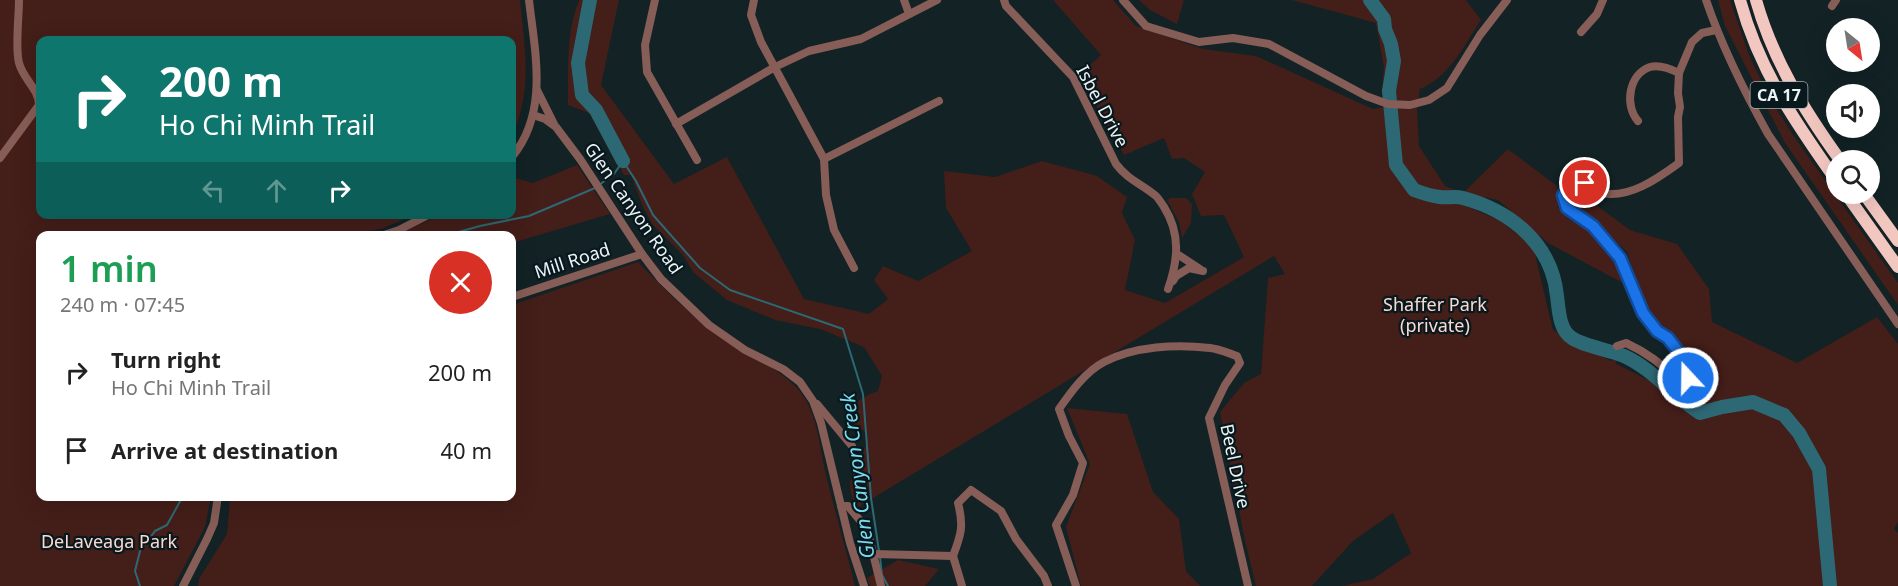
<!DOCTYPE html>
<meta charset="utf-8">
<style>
body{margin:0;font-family:"Noto Sans",sans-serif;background:#f2f2f2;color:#222;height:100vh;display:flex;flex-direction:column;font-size:22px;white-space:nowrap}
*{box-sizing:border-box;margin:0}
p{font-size:20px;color:#767676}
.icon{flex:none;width:33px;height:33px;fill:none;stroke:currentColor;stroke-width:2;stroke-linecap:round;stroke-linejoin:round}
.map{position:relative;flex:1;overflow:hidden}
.panel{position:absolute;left:36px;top:231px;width:480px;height:270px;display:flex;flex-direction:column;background:#fff;border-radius:12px;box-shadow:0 6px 24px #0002}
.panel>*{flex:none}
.hud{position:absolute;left:36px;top:36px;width:480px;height:183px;border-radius:12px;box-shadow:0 6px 24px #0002;background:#0f766e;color:#fff;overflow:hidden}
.needle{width:39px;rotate:150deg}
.tools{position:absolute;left:1826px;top:18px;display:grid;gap:12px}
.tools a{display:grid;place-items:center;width:54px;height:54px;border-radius:50%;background:#fff;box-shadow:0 6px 24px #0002;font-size:30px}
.pin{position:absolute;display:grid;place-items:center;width:51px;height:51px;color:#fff;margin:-26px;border:3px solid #fff;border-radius:50%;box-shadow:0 2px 6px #0007}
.me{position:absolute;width:66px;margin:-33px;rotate:339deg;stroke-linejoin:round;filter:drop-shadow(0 0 4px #0008)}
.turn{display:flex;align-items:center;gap:21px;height:126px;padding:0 24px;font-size:27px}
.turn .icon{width:78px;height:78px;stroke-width:2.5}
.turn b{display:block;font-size:42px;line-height:51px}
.lanes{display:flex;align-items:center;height:57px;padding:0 24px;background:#0003;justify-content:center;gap:30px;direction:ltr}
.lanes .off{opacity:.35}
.round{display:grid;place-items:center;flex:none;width:63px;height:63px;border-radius:32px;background:#f2f2f2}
.head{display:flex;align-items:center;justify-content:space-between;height:102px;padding:0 24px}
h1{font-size:36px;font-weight:600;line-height:45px;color:#1e9e55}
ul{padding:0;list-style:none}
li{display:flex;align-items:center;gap:18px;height:78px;padding:0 24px}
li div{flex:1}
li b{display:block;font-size:22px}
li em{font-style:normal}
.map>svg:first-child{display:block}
.green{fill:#441e19}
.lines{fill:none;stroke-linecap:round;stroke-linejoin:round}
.stream{stroke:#2c6975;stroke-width:2}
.river{stroke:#2c6975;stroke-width:14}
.minor{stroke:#875d57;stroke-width:8}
.highway{stroke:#f2c7c0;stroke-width:12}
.route-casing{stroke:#114b97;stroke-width:15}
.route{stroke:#1a73e8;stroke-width:10}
.labels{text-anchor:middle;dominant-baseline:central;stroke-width:4.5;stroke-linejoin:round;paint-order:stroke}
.shield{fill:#09181c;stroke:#a6b2b5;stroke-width:1.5}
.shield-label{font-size:16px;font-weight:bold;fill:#eaf4f7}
.street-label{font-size:18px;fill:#eaf4f7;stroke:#09181c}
.park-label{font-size:18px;fill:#fad9d3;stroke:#09181c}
.water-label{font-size:20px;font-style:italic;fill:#7adaef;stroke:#09181c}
</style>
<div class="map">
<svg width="1898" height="586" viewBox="0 0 1898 586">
<rect width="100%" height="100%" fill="#122225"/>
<g class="green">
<path d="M 0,0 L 520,0 C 525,51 533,88 512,136 L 512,40 L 40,40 L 40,214 L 414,215 L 381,229 L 339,236 L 40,236 L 40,496 L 211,497 L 205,527 L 174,586 L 0,586 Z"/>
<path d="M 579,0 L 619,0 L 601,85 L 674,184 L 727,157 L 804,299 L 869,314 L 888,299 L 874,280 L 883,266 L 918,281 L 972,251 L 946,208 L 944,171 L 995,177 L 1042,161 L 1097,176 L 1127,197 L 1122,213 L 1135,240 L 1125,290 L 1165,303 L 1244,257 L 1224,215 L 1201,216 L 1192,194 L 1205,172 L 1184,158 L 1172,159 L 1164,138 L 1124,155 L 1079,75 L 1101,55 L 1053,0 L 1113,0 L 1136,26 L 1203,49 L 1256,56 L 1373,109 L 1385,107 L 1382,90 L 1384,68 L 1376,23 L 1292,0 L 1466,0 L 1481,20 C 1465,44 1449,78 1420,89 L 1417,109 L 1419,146 L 1445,186 L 1463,193 L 1508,149 L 1557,186 L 1558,207 L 1567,218 L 1588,230 L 1617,262 L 1621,282 L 1548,243 L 1498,200 L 1463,193 L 1454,201 L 1499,220 L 1533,246 L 1553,330 L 1611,361 L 1615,358 L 1619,359 L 1615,363 L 1673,393 L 1695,378 L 1694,358 L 1672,333 L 1656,321 L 1642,296 L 1627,252 L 1578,206 L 1588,199 L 1630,230 L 1677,244 L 1709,289 L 1712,322 L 1797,363 L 1877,317 L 1898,344 L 1898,522 L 1894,529 L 1898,533 L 1898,586 L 1342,586 L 1373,579 L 1411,553 L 1393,513 L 1353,541 L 1312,586 L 1256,586 L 1245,541 L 1220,412 L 1244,383 L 1261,374 L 1268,278 L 1285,274 L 1274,256 L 855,509 C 854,501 850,492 850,485 C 853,465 868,453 867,433 L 848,421 C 850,404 863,396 878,391 L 882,376 L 864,347 L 820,329 L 775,320 L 727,300 L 694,273 L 682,254 L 653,225 L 643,207 L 631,175 L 624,175 L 589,113 L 568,105 C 568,73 566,31 579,0 Z"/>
<polygon points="1139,0 1184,0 1177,24 1150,10"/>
<polygon points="1718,0 1730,0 1749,55 1770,99 1795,138 1898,283 1898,305 1785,143 1725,26"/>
<polygon points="577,165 610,214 512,243 512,236 395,236 440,215 512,214 512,177 533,183"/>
<polygon points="1170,198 1186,198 1192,204 1191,223 1182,238 1179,222 1167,200"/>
<path d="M 638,262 C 664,289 692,317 723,339 C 746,355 775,366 795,386 C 818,408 819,447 826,475 C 835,512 846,549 855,586 L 198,586 L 199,579 L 227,534 L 230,497 L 512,496 L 512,305 Z"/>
<polygon points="1067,408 1127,414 1153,492 1179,519 1186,571 1200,586 1081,586 1066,527 1090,464"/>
<polygon points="898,560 939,569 925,586 870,586 867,578"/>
</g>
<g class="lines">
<g class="stream">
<polyline points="599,185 614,174 623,161 636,181 653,215 700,268 730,290 843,329 863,394 871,498 879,551"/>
<polyline points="444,236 480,226 529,216 595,188"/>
<polyline points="880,557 882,575 888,586"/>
<polyline points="140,586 135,571 140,551 155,531 167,525 183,496"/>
</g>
<g class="river">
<polyline points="590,0 578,63 582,95 596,110 623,161"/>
<path d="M 1370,0 L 1384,19 L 1385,29 L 1391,44 L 1394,61 L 1389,91 L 1396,165 L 1414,190 C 1422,193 1431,196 1440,197 C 1448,198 1456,196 1463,198 C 1511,211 1552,244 1557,296 C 1559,310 1559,330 1572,338 C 1583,346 1610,350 1624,356 C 1653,369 1674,397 1700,413 L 1722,407 L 1753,402 L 1784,415 L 1799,433 L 1819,469 L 1830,586"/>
</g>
<g class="minor">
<polyline points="655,0 645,45 647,72 697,160"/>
<polyline points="754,0 751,15 761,42 824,159 826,195 834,230 854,268"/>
<polyline points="904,0 909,14"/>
<path d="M 1004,0 L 1006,6 L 1073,77 L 1116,164 C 1128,180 1142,184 1156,196 C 1159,199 1162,204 1164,207 C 1181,234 1178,261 1168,289"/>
<polyline points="1123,0 1146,26 1199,42 1233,38 1269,44 1366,96 1388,104 1410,105 1429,100 1447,88 1480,35 1507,0"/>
<path d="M 1706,0 C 1722,47 1744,91 1768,134 L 1898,324"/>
<polyline points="1832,6 1836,0"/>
<polyline points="1581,32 1597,14 1603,0"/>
<polyline points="537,90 554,124"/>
<polyline points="533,115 545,119 556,127 580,159 642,254 661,279 709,325 745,350 783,369 800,382 813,401 821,423 850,543 864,586"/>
<path d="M 1638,121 C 1624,105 1629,74 1650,67 C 1660,64 1671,69 1679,73"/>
<polyline points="676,124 775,67 809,51 861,39 937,0"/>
<path d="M 512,157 C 549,112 535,53 529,0"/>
<path d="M 0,158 L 39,105 C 39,89 23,79 19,63 C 15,48 19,17 19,0"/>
<polyline points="824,159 939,101"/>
<polyline points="381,236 399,230 430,214"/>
<polyline points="1177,254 1200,269"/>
<polyline points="1173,281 1176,276 1189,268 1203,271"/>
<polyline points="512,297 642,254"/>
<path d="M 1617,346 L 1626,343 C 1648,353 1664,365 1681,383 L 1688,378 L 1688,364 L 1668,338 L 1657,331 L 1643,313 L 1620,258 L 1594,226 L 1567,208 L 1562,195 L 1571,185 L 1585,183 C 1589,186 1596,192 1601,193 C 1629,199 1657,179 1679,163 L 1678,117 L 1680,107 L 1678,93 L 1679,73 L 1692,42 L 1702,33 L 1716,30"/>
<polyline points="817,404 852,446"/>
<polyline points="841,506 848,506 867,529 881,586"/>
<polyline points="874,554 953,556"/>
<path d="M 953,556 C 961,535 964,526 958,503 L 971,490 L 1001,511 L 1016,539 L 1044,576 L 1048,586"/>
<polyline points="953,556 962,586"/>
<polyline points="183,586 207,539 214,523 218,496"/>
<path d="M 1076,586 L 1056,525 L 1073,495 L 1083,463 L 1069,436 L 1059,409 C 1071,392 1085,372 1104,362 C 1135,346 1176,344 1210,348 C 1219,349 1228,353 1237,356 L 1240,363 L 1225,385 L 1209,418 L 1248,586"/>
</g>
<g class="highway">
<path d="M 1740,0 C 1759,70 1795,122 1836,180"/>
<path d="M 1756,0 C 1773,60 1804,110 1840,160"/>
<polyline points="1846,194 1898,267"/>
<polyline points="1864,194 1898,241"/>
</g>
</g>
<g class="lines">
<g class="route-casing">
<polyline id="route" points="1585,183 1571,185 1563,195 1567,208 1593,226 1620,258 1643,313 1657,331 1668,338 1688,364 1688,378"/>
</g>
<use href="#route" class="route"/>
</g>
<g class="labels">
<rect class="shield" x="1750.5" y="82" width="57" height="26" rx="4.5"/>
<g class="shield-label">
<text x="1779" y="95">CA 17</text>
</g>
<g class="street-label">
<text transform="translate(1103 106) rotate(62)">Isbel Drive</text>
<text transform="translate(634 208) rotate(55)">Glen Canyon Road</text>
<text transform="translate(572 260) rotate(-18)">Mill Road</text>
<text transform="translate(1236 466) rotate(78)">Beel Drive</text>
</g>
<g class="park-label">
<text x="1435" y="304">Shaffer Park<tspan x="1435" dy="21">(private)</tspan></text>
<text x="109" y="541">DeLaveaga Park</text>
</g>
<g class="water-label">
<text transform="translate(857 476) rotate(-97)">Glen Canyon Creek</text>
</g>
</g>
</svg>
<div class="tools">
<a><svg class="needle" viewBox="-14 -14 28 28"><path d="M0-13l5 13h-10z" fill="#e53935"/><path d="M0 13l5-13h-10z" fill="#767676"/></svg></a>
<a><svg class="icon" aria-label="sound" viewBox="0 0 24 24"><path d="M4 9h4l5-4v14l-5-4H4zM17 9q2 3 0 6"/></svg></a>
<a><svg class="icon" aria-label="search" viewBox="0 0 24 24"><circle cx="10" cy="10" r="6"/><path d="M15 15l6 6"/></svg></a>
</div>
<div class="pin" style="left:1585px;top:183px;background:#d93025"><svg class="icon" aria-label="arrive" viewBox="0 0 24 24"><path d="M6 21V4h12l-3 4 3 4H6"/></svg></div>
<svg class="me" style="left:1688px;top:378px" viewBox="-20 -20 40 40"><circle r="17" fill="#1a73e8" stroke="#fff" stroke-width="3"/><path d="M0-11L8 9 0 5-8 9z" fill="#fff"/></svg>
<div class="hud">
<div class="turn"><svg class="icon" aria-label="right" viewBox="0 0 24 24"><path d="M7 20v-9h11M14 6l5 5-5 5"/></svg><div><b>200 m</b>Ho Chi Minh Trail</div></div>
<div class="lanes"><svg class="icon off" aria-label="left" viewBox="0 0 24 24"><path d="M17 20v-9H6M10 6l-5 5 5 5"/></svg><svg class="icon off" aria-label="ahead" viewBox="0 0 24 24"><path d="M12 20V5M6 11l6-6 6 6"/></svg><svg class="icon" aria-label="right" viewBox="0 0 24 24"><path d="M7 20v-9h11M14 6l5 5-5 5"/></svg></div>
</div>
<section class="panel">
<div class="head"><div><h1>1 min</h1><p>240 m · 07:45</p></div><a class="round" style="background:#d93025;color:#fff"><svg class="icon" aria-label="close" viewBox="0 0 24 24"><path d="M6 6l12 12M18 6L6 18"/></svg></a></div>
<ul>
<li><svg class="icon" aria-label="right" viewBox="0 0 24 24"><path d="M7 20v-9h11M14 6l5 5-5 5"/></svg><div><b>Turn right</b><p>Ho Chi Minh Trail</p></div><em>200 m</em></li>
<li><svg class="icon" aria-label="arrive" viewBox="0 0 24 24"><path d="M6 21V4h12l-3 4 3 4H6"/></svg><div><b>Arrive at destination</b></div><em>40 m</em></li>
</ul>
</section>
</div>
